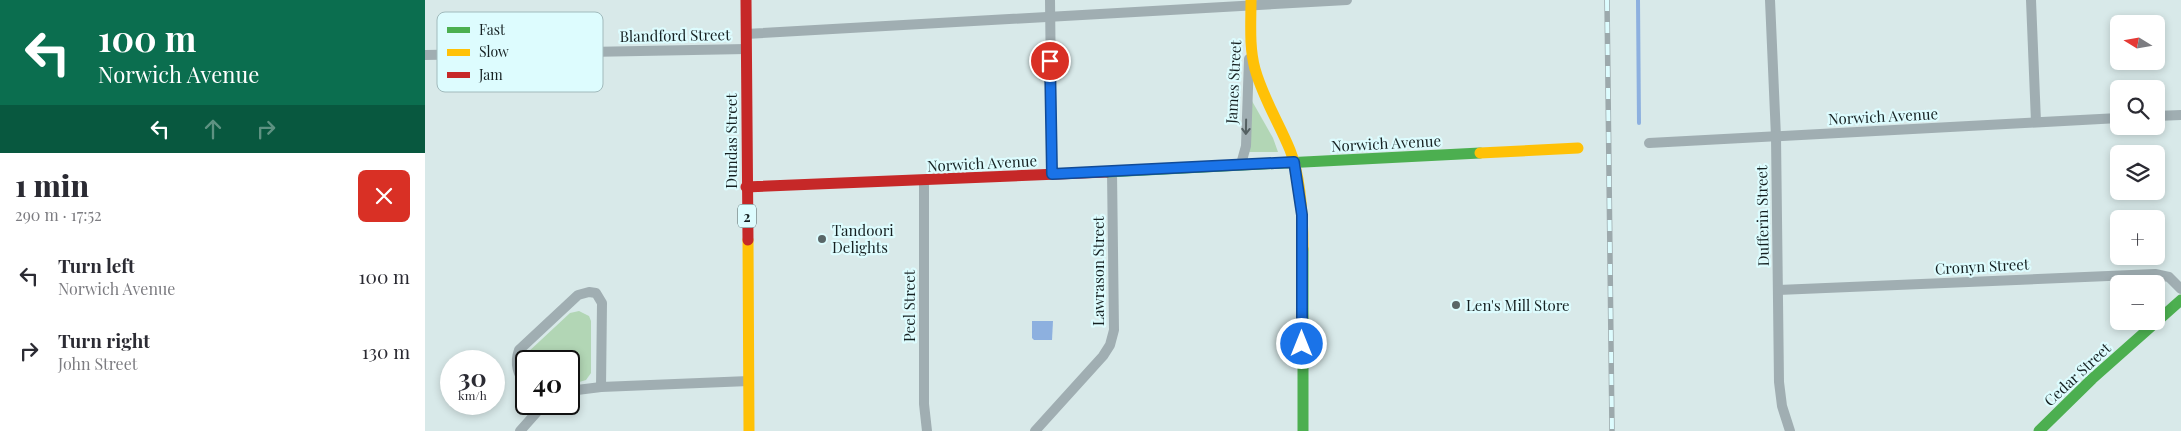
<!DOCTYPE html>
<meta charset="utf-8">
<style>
body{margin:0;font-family:"Playfair Display",serif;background:#f2f2f3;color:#2b2b33;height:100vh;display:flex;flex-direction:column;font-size:19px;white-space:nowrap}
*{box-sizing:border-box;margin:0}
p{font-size:16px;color:#7c7c81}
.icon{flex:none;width:28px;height:28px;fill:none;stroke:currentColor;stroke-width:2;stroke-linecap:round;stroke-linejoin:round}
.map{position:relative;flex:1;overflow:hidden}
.details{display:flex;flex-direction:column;background:#fff;width:425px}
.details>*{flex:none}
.banner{background:#0b6e4f;color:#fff;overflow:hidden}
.needle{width:32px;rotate:281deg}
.buttons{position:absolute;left:1685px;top:15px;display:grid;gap:10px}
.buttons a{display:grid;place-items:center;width:55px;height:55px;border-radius:8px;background:#fff;box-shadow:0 2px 8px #0003;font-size:25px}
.speed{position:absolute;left:15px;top:350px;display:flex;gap:10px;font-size:25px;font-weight:700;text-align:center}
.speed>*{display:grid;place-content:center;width:65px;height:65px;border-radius:50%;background:#fff;box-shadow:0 2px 8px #0003;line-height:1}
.speed small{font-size:12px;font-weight:400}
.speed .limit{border:2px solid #111;border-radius:8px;background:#fff;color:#111}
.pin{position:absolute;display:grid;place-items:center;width:42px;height:42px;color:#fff;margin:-21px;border:2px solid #fff;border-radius:50%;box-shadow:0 1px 5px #0007}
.me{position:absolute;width:55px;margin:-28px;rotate:0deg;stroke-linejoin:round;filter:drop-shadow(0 0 4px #0008)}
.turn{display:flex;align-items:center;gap:18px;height:105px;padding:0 15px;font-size:22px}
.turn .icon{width:65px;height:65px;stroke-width:2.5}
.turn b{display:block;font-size:35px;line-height:42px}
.lanes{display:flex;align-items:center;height:48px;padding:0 15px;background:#0003;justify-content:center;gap:25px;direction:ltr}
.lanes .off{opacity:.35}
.round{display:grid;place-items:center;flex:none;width:52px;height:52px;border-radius:8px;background:#f2f2f3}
.headline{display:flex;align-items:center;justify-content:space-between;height:85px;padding:0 15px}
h1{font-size:30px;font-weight:800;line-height:38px}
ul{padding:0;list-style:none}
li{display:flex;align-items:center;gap:15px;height:75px;padding:0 15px}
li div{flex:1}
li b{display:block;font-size:19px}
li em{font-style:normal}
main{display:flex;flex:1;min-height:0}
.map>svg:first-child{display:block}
.green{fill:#b2d6b5}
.water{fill:#8db0df}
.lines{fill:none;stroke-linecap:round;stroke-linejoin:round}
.stream{stroke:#8db0df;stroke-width:4}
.street{stroke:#a0aeb2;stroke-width:10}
.fast{stroke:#4caf50;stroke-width:11}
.slow{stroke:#ffc107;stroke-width:11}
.jam{stroke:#c62828;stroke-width:11}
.rail-casing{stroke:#9ca9ac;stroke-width:5.5}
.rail{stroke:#ddfcfe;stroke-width:4;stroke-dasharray:11;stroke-linecap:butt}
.oneway{stroke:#546062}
.route-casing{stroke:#114b97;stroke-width:12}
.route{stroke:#1a73e8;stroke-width:9}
.poi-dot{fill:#596667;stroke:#ddfcfe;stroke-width:2}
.labels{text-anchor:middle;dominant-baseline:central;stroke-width:4.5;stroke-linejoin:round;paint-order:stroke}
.shield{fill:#ddfcfe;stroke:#516263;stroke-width:1}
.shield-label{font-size:14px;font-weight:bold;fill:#152021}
.street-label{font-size:15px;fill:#152021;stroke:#ddfcfe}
.poi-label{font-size:15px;fill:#152021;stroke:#ddfcfe;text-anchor:start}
.key{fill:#ddfcfe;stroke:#a1babc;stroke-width:1}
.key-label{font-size:14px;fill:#152021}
</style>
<main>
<section class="details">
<div class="banner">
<div class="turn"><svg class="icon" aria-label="left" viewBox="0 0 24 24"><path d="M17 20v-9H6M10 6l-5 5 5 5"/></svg><div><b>100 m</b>Norwich Avenue</div></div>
<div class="lanes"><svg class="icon" aria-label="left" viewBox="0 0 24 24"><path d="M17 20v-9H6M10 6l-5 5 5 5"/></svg><svg class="icon off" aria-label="ahead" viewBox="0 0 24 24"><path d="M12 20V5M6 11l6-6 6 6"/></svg><svg class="icon off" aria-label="right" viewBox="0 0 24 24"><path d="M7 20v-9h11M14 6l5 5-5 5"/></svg></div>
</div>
<div class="headline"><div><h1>1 min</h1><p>290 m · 17:52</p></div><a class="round" style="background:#d93025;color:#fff"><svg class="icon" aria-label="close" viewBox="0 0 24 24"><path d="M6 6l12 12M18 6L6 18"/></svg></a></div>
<ul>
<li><svg class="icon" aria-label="left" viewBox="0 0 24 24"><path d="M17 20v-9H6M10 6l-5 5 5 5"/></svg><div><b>Turn left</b><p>Norwich Avenue</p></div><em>100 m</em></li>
<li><svg class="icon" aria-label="right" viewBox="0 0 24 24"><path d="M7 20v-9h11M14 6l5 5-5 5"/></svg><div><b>Turn right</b><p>John Street</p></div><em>130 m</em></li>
</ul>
</section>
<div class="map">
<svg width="1756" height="431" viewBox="0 0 1756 431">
<rect width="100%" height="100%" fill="#d8e9e9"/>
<g class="green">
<polygon points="827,101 848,138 853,152 824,152"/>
<polygon points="154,311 164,316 166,321 166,373 161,380 144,385 144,361 101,361 101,369 98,365 101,354 145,313"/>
</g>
<polygon class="water" points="607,321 628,321 627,340 609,340 607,338"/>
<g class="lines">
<polyline class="stream" points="1213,0 1214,123"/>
<g class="street">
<polyline points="625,0 627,174"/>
<polyline points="1345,0 1351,137 1354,382 1357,406 1365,431"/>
<polyline points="1606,0 1611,122"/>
<polyline points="321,34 922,0"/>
<polyline points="0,55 321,49"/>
<polyline points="1731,116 1756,115"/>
<polyline points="1224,143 1694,118"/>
<polyline points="816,164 821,146 824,59"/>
<polyline points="499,181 499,404 502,431"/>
<polyline points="1353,290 1730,274 1744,277 1756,289"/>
<path d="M 101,386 C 93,374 89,364 94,350 L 153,295 L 164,292 L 171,293 L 177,303 L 176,387"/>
<polyline points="144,391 176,387 324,381"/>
<polyline points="95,431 119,404"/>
<polyline points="610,431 678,356 685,345 689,330 687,172"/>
</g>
<g class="fast">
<polyline points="682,172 1055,153"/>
<polyline points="878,249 878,431"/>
<polyline points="1614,431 1667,379 1756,300"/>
</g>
<g class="slow">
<path d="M 826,0 C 826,23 824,47 830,69 C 838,98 854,123 865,150 C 876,177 878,221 878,249"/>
<polyline points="1055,153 1153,148"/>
<polyline points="323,240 324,431"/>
</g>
<g class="jam">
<polyline points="321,0 323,240"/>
<polyline points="321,187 682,172"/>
</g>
<g class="rail-casing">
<polyline id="rail" points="1182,0 1187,431"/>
</g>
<use href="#rail" class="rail"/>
</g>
<defs><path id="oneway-shaft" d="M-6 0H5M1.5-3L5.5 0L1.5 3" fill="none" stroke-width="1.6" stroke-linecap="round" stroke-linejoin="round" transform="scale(1.25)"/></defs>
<use class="oneway" href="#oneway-shaft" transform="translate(821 127) rotate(91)"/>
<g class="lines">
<g class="route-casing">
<polyline id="route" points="625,61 627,174 869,162 877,215 877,344"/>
</g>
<use href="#route" class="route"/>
</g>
<g class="poi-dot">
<circle cx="397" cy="239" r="5"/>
<circle cx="1031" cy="305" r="5"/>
</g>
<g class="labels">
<rect class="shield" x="313" y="204.5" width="18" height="23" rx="4"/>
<g class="shield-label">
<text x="322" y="216">2</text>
</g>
<g class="street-label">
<text transform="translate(250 35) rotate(-1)">Blandford Street</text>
<text transform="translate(808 82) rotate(-87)">James Street</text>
<text transform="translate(1458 116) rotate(-3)">Norwich Avenue</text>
<text transform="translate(306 141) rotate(-90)">Dundas Street</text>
<text transform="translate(961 143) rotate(-3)">Norwich Avenue</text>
<text transform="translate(557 163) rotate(-3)">Norwich Avenue</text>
<text transform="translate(1337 216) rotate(-91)">Dufferin Street</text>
<text transform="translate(1557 266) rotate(-3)">Cronyn Street</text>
<text transform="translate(673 271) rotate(-90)">Lawrason Street</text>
<text transform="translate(484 306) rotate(-90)">Peel Street</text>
<text transform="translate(1652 374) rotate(-43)">Cedar Street</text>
</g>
<g class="poi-label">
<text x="407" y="230">Tandoori<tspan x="407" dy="17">Delights</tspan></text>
<text x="1041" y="305">Len's Mill Store</text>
</g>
</g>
<rect x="12" y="12" width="166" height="80" rx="8" class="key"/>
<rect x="22" y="27" width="23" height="6" fill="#4caf50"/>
<rect x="22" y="49" width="23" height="7" fill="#ffc107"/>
<rect x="22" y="72" width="23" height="6" fill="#c62828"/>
<g class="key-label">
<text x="54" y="35">Fast</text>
<text x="54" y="57">Slow</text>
<text x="54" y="80">Jam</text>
</g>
</svg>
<div class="buttons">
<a><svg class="needle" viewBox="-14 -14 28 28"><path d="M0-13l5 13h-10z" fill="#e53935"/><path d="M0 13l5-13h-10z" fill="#7c7c81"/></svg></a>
<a><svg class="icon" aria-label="search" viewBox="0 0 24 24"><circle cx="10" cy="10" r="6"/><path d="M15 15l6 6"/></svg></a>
<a><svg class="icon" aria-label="layers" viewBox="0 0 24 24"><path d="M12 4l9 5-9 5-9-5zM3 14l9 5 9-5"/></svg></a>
<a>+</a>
<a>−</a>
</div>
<div class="speed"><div>30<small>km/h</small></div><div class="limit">40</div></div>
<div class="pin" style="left:625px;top:61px;background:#d93025"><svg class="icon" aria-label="arrive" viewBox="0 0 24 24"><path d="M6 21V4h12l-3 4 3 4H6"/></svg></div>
<svg class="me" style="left:877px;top:344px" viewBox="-20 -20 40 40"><circle r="17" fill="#1a73e8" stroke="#fff" stroke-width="3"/><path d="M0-11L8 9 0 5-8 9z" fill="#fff"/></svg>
</div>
</main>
